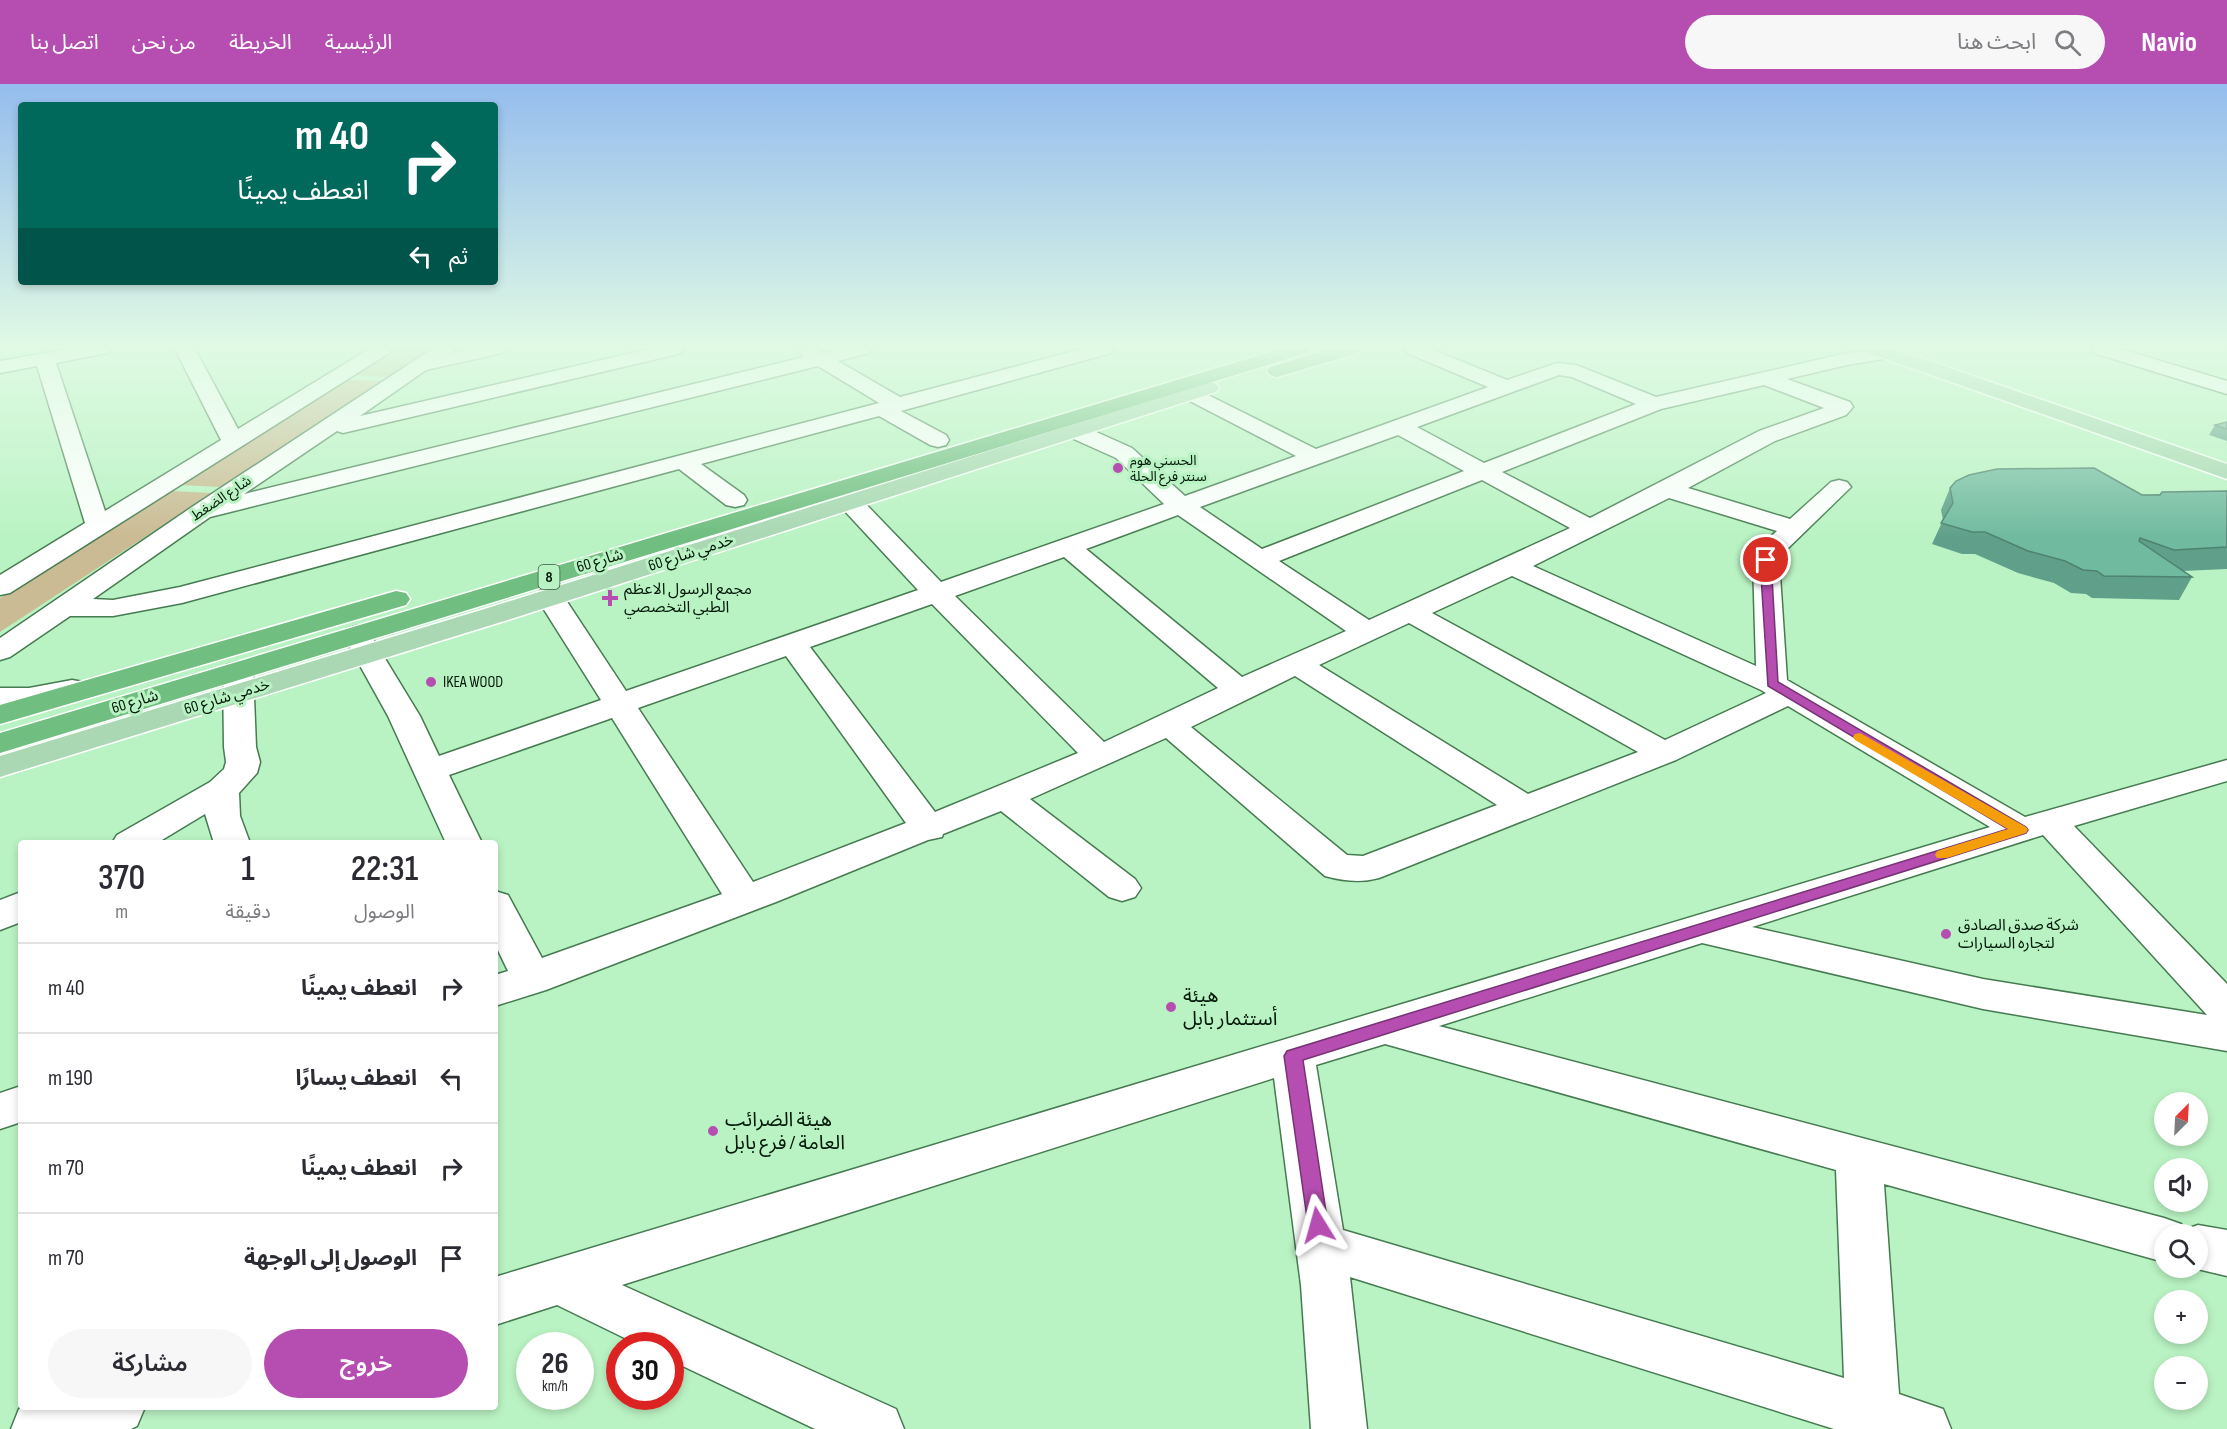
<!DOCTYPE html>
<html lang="ar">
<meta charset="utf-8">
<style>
body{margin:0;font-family:"Sofia Sans Condensed","Noto Sans Arabic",sans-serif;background:#f7f7f7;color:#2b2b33;direction:rtl;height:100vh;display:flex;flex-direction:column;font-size:22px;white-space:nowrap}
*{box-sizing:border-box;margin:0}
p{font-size:20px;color:#7c7c81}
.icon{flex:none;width:33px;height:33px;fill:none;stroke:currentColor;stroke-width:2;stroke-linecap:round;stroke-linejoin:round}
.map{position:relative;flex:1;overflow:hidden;direction:ltr}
.sheet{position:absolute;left:18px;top:756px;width:480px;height:570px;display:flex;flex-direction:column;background:#fff;border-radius:6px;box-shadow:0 3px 9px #0003;direction:rtl}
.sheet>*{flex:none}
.hud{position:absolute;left:18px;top:18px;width:480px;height:183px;border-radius:6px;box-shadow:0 3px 9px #0003;direction:rtl;background:#00695c;color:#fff;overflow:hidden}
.needle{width:39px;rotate:24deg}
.buttons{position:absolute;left:2154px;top:1008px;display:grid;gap:12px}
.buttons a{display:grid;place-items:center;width:54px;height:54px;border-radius:50%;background:#fff;box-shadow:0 3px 9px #0003;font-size:30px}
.speed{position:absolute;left:516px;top:1248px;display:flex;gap:12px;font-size:30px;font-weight:700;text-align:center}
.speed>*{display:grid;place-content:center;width:78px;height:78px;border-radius:50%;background:#fff;box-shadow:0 3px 9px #0003;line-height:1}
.speed small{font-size:15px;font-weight:400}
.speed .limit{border:9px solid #d22;background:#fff;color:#111}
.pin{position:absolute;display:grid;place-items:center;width:51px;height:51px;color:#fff;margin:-26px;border:3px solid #fff;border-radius:50%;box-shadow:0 2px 6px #0007}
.me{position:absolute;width:66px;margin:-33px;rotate:352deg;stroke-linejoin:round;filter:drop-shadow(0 0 4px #0008)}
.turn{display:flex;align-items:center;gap:21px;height:126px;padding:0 30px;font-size:27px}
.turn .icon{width:78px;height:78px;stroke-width:2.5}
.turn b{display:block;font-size:42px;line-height:51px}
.then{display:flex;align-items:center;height:57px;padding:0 30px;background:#0003;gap:12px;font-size:22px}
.eta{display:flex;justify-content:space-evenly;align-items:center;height:102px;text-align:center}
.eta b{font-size:36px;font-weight:600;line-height:42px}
.action{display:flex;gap:12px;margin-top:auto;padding:12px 30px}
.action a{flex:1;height:69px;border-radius:36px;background:#b64eb1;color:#fff;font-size:24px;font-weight:600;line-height:69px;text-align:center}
.action a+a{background:#f7f7f7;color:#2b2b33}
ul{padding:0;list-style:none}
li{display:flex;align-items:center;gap:18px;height:90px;padding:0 30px;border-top:2px solid #e1e1e2}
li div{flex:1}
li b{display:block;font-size:22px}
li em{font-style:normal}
header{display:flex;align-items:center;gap:36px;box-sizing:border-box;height:84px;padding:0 30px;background:#b64eb1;color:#fff}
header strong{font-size:28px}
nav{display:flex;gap:33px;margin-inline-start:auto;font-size:21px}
.search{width:420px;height:54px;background:#f7f7f7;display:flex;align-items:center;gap:15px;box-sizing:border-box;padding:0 21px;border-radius:33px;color:#7c7c81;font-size:22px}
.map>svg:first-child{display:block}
.green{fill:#cbbb94}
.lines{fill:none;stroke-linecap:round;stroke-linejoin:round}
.minor-casing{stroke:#467b51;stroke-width:3}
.major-casing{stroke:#fff;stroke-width:3}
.highway-casing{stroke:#fff;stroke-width:3}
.minor{fill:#fff;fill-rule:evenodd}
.major{fill:#a9d8b3;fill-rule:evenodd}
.highway{fill:#70be80;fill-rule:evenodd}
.wall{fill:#60a08a}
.building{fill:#70baa0;stroke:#4e8270;stroke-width:1.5}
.route{fill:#b64eb1;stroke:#763373;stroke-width:1.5}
.slow{fill:#f59e0b}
.poi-dot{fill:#b64eb1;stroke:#baf3c3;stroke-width:2}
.labels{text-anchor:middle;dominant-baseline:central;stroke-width:6;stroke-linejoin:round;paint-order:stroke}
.far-poi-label{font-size:14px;fill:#031808;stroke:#baf3c3;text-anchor:start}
.far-street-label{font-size:14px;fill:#031808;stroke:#baf3c3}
.shield{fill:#baf3c3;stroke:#3a5a40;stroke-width:1.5}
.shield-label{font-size:15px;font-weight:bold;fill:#031808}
.street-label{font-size:16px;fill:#031808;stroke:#baf3c3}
.poi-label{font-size:16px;fill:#031808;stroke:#baf3c3;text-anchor:start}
.near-poi-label{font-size:20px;fill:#031808;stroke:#baf3c3;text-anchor:start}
</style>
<header>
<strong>Navio</strong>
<div class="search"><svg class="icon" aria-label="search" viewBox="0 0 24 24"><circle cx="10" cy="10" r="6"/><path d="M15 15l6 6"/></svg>ابحث هنا</div>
<nav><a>الرئيسية</a><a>الخريطة</a><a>من نحن</a><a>اتصل بنا</a></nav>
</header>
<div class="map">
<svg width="2227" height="1345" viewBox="0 0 2227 1345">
<rect width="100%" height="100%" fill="#baf3c3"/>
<g class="green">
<polygon points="397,265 430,265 387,293 356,291"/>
<polygon points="348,296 382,297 221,403 180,401"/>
<polygon points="171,407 212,409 0,548 0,514"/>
</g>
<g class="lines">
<g class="minor-casing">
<g id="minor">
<polygon points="68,265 110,265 107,269 56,279 105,427 221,356 175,265 195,265 238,345 369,265 392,265 389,269 10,509 0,511 0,491 85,439 37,282 0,289 0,277"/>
<path d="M 432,265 L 455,265 L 452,269 L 469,265 L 505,265 L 502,269 L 426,286 L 360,332 L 649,265 L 684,265 L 681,269 L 674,271 L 343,349 L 337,347 L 244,410 L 804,273 L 800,269 L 803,265 L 817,265 L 823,269 L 838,265 L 872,265 L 869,269 L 838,277 L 900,313 L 1082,265 L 1114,265 L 1111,269 L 901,327 L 946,351 L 949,356 L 946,361 L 938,363 L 930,361 L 879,332 L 701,380 L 744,411 L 747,416 L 744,421 L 735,423 L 726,421 L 679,385 L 182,519 L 113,532 L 70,532 L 10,573 L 0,576 L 0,554 L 192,423 ZM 818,282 L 879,319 L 180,503 L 113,516 L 93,515 L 210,433 Z"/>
<path d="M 1404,265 L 1431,265 L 1507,296 L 1557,279 L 1576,281 L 1656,313 L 1847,269 L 1895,265 L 1898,269 L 1895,273 L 1847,281 L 1787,295 L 1850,318 L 1853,323 L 1846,331 L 1775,357 L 1688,404 L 1790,435 L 1831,398 L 1839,396 L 1847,398 L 1851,403 L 1782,470 L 1779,476 L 1787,596 L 2025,733 L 2227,676 L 2227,697 L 2074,742 L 2227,900 L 2227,967 L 1983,925 L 1702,859 L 1439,942 L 2164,1134 L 2181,1140 L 2184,1146 L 2198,1141 L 2227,1146 L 2227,1192 L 2193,1184 L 2198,1184 L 2198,1150 L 2164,1150 L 2164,1178 L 1884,1100 L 1899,1310 L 1943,1325 L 1951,1345 L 1834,1345 L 1350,1193 L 1367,1345 L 1311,1345 L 1301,1201 L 1274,994 L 622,1201 L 896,1325 L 904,1345 L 815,1345 L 670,1276 L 670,1262 L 641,1262 L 557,1221 L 495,1241 L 495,1193 L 1990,743 L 1788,622 L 1676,676 L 1379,794 C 1361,799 1343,797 1325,792 L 1166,654 L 1030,715 L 1135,795 L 1141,804 L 1135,813 L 1122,817 L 1109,813 L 1001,727 L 943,750 L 942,753 L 928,756 L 776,818 L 546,906 L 495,922 L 495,891 L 508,887 L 495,860 L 495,807 L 508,811 L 542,874 L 722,810 L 612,634 L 449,691 L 482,759 L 446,759 L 388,632 L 343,551 L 347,545 L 357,542 L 367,545 L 420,632 L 439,672 L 601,616 L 536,513 L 540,507 L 550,505 L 560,507 L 626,607 L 918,506 L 841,423 L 838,418 L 841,413 L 850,411 L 859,413 L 941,498 L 1164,420 L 1116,374 L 1067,352 L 1064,347 L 1067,342 L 1075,340 L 1083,342 L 1132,364 L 1185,412 L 1296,372 L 1184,314 L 1181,310 L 1184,306 L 1191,304 L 1198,306 L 1316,365 L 1488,303 L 1407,269 ZM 1559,291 L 1572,293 L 1636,320 L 1484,379 L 1417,343 ZM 1764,301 L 1824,324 L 1759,347 L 1590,434 L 1502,388 L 1661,325 ZM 1398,351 L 1464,387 L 1262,465 L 1200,423 ZM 1482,396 L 1570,444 L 1369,536 L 1279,477 ZM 1669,414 L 1777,447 L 1761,461 L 1753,476 L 1756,582 L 1533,482 ZM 1178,431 L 1346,547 L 1242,593 L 1086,465 ZM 1064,473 L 1218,604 L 1104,658 L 955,512 ZM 1512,492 L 1761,606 L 1766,609 L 1665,656 L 1432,529 ZM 932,520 L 1078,669 L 935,728 L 810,563 ZM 1409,539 L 1638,668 L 1528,710 L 1319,581 ZM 786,572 L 906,739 L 753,798 L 638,624 ZM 1295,592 L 1497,721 L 1363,772 L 1347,771 L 1191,643 ZM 2043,751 L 2207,931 L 1983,895 L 1752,843 ZM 1385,960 L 1836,1086 L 1844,1294 L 1343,1146 L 1316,981 Z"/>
<polygon points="2091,265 2121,265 2227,297 2227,310 2094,269"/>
<polygon points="238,578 249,581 253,587 256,663 260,678 257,689 239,709 240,732 250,759 214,759 205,730 157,759 112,759 117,751 210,698 224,685 226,678 224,663 223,587 227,581"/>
<polygon points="72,596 83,598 87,605 83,612 29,622 0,622 0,604 29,604"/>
<polygon points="21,808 21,838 0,846 0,816"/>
<polygon points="21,1002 21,1038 0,1045 0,1009"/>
<polygon points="25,1323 145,1323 137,1342 131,1345 11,1345 19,1325"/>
</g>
</g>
<g class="major-casing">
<g id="major">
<polygon points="1866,265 1895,265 2227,380 2227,395 1869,269"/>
<polygon points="1209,298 1216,300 1219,304 1216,308 511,535 0,693 0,672 491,523"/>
</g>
</g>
<g class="highway-casing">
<g id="highway">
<polygon points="1280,265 1310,265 1307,269 0,669 0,649"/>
<polygon points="1330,265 1361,265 1358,269 1277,293 1270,291 1267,287 1270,283"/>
<polygon points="1863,265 1895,265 1898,269 1895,273 1888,275 1866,269"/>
<polygon points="396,507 406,509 410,515 406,521 0,640 0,621"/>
</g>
</g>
<use href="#minor" class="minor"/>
<use href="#major" class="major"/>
<use href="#highway" class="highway"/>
</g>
<g class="wall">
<polygon points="2227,338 2227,357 2209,351 2215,341"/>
<polygon points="1950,404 2142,411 2227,407 2227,485 2183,487 2192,493 2179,516 2092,514 2086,510 2071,509 2054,499 2018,489 1975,470 1962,470 1932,460 1943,436 1941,426"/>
</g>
<g class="building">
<polygon points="2227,338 2227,345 2215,341"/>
<polygon points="2094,384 2142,411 2160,411 2162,408 2227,407 2227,463 2174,466 2140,454 2139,457 2192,493 2104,492 2097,487 2083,486 2065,477 2028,467 1985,448 1972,448 1941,439 1953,419 1950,404 1956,397 1969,391 1997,385"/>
</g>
<linearGradient id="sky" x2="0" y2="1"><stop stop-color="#95bdee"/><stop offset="0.58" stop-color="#e0fae4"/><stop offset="1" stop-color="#e0fae4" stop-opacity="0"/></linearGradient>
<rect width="2227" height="453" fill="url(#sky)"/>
<polygon class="route" points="1766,473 1771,476 1778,598 2026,743 2028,746 2026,749 1303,976 1328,1141 1325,1147 1318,1150 1311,1147 1308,1141 1284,972 1287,967 2008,745 1768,602 1760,476"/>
<polygon class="slow" points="1860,649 2026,743 2028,746 2026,749 1947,774 1937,774 1935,771 1937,767 2008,745 1855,656 1853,653 1855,650"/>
<g class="poi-dot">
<circle cx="1118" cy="384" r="6"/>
<path d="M607 505h6v6h6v6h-6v6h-6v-6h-6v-6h6z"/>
<circle cx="431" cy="598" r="6"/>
<circle cx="1946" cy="850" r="6"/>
<circle cx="1171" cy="923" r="6"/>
<circle cx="713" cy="1047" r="6"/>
</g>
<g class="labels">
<g class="far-poi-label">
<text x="1130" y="376">الحسني هوم<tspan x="1130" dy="16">سنتر فرع الحلة</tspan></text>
</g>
<g class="far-street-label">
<text transform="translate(221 414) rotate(-34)">شارع الضغط</text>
</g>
<rect class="shield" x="538.5" y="481" width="21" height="24" rx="4.5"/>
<g class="shield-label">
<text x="549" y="493">8</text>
</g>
<g class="street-label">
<text transform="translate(691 469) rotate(-18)">خدمي شارع 60</text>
<text transform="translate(600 477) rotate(-17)">شارع 60</text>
<text transform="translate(227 613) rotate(-17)">خدمي شارع 60</text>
<text transform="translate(135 618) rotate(-17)">شارع 60</text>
</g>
<g class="poi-label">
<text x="624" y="505">مجمع الرسول الاعظم<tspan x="624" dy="18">الطبي التخصصي</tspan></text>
<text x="443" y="598">IKEA WOOD</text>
<text x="1958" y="841">شركة صدق الصادق<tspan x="1958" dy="18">لتجاره السيارات</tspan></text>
</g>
<g class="near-poi-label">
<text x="1183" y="912">هيئة<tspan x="1183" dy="23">أستثمار بابل</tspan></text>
<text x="725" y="1036">هيئة الضرائب<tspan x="725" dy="23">العامة / فرع بابل</tspan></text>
</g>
</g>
</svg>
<div class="buttons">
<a><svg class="needle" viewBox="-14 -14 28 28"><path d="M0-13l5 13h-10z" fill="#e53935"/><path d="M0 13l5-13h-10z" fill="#7c7c81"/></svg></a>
<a><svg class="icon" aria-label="sound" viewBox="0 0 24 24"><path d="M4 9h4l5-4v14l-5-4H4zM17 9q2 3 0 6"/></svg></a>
<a><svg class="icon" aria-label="search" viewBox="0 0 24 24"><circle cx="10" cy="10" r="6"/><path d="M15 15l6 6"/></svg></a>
<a>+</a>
<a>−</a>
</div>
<div class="speed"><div>26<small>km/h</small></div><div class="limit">30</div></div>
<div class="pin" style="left:1766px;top:476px;background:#d93025"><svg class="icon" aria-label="arrive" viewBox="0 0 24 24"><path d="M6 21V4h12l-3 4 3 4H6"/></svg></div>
<svg class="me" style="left:1318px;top:1141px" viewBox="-20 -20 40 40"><path d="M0-17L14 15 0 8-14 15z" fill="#b64eb1" stroke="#fff" stroke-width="4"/></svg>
<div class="hud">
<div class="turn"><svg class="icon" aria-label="right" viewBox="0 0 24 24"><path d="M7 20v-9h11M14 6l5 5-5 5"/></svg><div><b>40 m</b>انعطف يمينًا</div></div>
<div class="then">ثم<svg class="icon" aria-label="left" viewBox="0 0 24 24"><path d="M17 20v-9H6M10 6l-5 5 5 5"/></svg></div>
</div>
<section class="sheet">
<div class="eta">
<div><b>22:31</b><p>الوصول</p></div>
<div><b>1</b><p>دقيقة</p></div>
<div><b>370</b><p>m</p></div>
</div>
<ul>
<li><svg class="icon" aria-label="right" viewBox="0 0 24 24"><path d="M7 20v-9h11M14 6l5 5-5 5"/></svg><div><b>انعطف يمينًا</b></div><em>40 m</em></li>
<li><svg class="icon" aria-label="left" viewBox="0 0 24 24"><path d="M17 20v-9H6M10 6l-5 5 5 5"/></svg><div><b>انعطف يسارًا</b></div><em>190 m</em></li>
<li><svg class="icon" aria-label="right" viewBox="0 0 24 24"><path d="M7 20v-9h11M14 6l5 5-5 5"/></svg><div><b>انعطف يمينًا</b></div><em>70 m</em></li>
<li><svg class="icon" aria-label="arrive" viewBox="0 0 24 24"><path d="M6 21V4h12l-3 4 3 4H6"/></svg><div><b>الوصول إلى الوجهة</b></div><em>70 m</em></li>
</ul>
<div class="action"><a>خروج</a><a>مشاركة</a></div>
</section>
</div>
